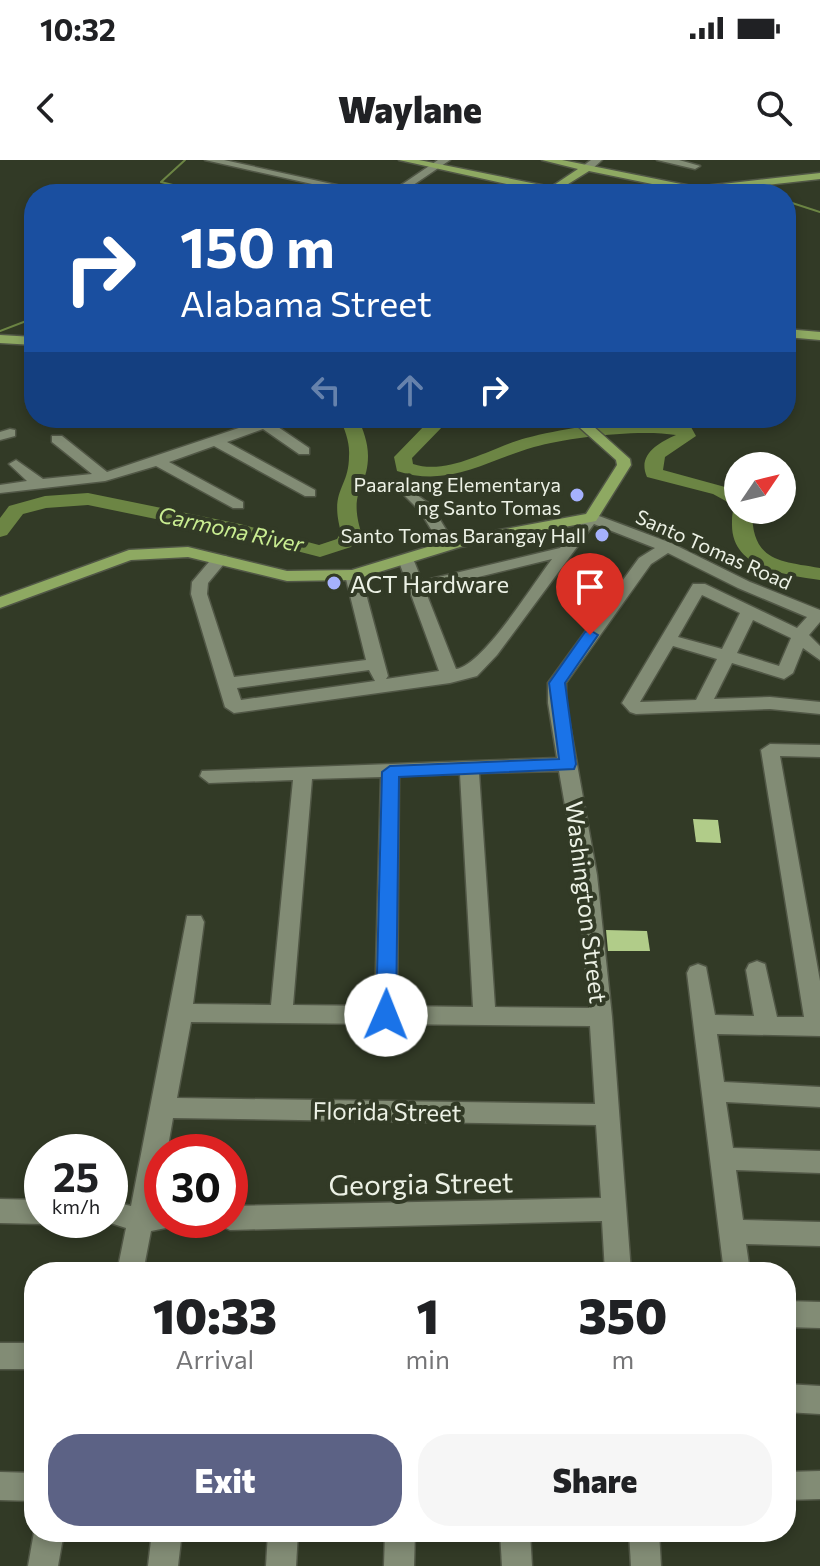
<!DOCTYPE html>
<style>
body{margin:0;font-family:Commissioner,sans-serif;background:#f6f6f6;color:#202124;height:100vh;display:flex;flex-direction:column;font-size:30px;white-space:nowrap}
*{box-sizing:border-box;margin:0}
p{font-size:26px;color:#757577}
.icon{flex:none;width:44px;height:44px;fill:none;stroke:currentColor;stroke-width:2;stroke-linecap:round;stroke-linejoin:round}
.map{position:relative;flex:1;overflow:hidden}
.sheet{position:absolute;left:24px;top:1102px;width:772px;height:280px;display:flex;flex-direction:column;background:#fff;border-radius:32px;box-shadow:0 4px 12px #0003}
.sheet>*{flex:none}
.top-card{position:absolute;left:24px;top:24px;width:772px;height:244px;border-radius:32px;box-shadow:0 4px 12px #0003;background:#1a4fa0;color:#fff;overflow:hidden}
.needle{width:52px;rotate:55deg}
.buttons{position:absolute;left:724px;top:292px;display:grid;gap:16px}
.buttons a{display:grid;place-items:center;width:72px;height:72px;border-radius:50%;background:#fff;box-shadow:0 4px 12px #0003;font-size:40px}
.speed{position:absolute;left:24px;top:974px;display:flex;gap:16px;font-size:40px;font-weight:700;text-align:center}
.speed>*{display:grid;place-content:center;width:104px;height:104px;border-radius:50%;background:#fff;box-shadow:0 4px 12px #0003;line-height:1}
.speed small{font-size:20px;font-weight:400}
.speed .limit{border:12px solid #d22;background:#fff;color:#111}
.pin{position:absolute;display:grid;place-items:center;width:68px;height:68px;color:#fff;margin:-82px -34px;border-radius:50% 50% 50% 0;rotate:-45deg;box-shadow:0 0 8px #0007}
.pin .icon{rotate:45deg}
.me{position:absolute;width:88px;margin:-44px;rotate:1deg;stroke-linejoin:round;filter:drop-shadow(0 0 6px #0008)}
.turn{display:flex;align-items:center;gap:28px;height:168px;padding:0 24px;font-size:36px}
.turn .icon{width:104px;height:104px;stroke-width:2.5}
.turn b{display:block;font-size:56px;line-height:68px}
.lanes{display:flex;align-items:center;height:76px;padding:0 24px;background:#0003;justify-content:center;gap:40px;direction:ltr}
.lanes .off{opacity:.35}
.eta{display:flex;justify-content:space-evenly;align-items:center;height:136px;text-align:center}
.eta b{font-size:48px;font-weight:800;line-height:56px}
.cta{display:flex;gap:16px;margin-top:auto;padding:16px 24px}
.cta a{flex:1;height:92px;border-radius:32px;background:#5c6285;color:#fff;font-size:32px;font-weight:800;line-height:92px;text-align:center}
.cta a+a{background:#f6f6f6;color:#202124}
.status{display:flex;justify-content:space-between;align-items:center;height:56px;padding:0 40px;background:#fff;direction:ltr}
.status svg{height:22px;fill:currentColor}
header{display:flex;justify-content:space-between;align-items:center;height:104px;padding:0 24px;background:#fff;font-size:36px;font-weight:800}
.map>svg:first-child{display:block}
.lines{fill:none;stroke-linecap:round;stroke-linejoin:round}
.stream{stroke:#6c8544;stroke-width:2}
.river{fill:#6c8544;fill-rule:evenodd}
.building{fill:#b1cc89}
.minor-casing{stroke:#515746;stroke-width:3}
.major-casing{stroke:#515746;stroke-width:3}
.minor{fill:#828c75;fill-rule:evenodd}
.major{fill:#8ea962;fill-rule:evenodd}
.route{fill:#1a73e8;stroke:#114b97;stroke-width:2}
.poi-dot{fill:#a5b1fc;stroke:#323a26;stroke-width:3}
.labels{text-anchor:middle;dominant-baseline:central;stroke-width:8;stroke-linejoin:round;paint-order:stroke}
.far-poi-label{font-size:20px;fill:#ecf1e5;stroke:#323a26;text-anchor:end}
.far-street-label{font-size:20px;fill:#ecf1e5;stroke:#323a26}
.far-water-label{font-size:22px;font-style:italic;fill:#c9ed91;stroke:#323a26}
.poi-label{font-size:24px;fill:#ecf1e5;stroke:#323a26;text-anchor:start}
.street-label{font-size:24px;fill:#ecf1e5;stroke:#323a26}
.near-street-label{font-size:28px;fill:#ecf1e5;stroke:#323a26}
</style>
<div class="status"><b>10:32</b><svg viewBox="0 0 49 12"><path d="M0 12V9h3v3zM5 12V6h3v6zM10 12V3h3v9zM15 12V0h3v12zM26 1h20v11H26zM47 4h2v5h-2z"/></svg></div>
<header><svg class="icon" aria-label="back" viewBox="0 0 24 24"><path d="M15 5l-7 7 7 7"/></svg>Waylane<svg class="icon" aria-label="search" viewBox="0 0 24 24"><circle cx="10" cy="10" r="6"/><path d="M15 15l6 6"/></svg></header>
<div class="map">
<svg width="820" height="1406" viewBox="0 0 820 1406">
<rect width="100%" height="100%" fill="#323a26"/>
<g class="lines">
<g class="stream">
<polyline points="185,0 161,22 208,34"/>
<polyline points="786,41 820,52"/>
<polyline points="0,171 34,158"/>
</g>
<g class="river">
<path d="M 340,258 L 358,258 C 363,270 368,282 368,296 C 368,329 348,329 361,372 L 351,387 L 320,397 L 238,376 L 88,345 L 46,348 L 23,354 L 7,375 L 0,377 L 0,358 L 9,346 L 45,336 L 88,333 L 240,364 L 319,385 L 337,379 L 341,372 C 329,329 349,329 349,296 C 350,282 345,271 340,258 Z"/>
<path d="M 427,258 L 445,258 L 445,264 L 412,298 L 413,304 C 449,316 491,287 526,278 C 574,266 643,255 691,267 L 696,276 L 665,297 L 663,310 L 736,330 L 738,350 L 752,350 C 752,400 776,401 820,408 L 820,420 C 786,415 732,409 732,365 C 732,357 732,352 735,346 L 713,334 L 647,317 C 637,295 658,283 676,275 C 640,269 569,277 534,287 C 486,301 449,328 397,311 L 394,297 L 427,263 Z"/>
</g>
</g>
<g class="building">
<polygon points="693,659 718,660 721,683 696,682"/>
<polygon points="606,770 647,771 650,791 608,791"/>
</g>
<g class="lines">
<g class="minor-casing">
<g id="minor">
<polygon points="205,0 224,0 377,34 357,34"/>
<polygon points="438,0 450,0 400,34 388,34"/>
<polygon points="591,0 602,0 591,10 583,10 583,6"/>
<polygon points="657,0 679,0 700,6 695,9"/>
<polygon points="269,258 289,258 275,265 309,288 309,294 299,294 263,269 227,282 315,330 315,336 305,336 214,286 169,302 243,342 243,348 233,348 156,306 105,321 0,333 0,325 27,321 9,304 16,300 43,319 92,314 52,282 52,276 62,276 107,312"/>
<polygon points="10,269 15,270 15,276 0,280 0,272"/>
<polygon points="410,330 431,345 456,386 453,389 443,389 420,351 403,334"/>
<path d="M 591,353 L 671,383 L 750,422 L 820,450 L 820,462 L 809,475 L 820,486 L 820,500 L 803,488 L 793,513 L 784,519 L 732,503 L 714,539 L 770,537 L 820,542 L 820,554 L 770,549 L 636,554 L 630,552 L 622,543 L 693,424 L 705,424 L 797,468 L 807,457 L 738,428 L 668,393 L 651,404 L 566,523 L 566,543 L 597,715 L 612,857 L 631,1112 L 605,1112 L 602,1061 L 230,1070 L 221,1066 L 218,1060 L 230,1060 L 230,1046 L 601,1038 L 596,965 L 173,958 L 167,992 L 162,992 L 162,1017 L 156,1048 L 162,1047 L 162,1060 L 174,1060 L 171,1067 L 151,1071 L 143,1112 L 117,1112 L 126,1068 L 101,1060 L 110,1060 L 110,1041 L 131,1046 L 187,756 L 201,756 L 204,762 L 193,844 L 271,845 L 293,620 L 209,623 L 200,616 L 202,611 L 557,598 L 548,543 L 548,523 L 639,398 L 655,388 L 594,364 L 497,495 L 477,516 L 450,523 L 234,553 L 225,547 L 191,434 L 192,422 L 214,396 L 226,396 L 228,399 L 208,423 L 207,434 L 234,517 L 366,500 L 345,415 L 353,410 L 361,415 L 388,516 L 386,519 L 439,511 L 398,399 L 400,396 L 412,396 L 422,421 L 560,388 L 586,355 ZM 552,399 C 533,424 483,505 456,509 L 425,430 ZM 702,435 L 740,453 L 722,489 L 678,477 ZM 753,460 L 791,478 L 779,506 L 737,493 ZM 673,486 L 717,499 L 696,540 L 640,542 ZM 369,510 L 375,521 L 241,540 L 237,528 ZM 559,611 L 577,715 L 589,848 L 495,847 L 479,613 ZM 460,614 L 473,847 L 397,846 L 399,616 ZM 381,617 L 375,846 L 293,845 L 312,619 ZM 191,862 L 590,866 L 595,944 L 177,938 Z"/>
<polygon points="770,584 820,585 820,597 780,596 820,821 820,876 717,874 724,922 820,927 820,947 726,942 733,988 820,991 820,1013 736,1010 743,1060 820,1062 820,1086 746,1084 750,1112 724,1112 687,813 690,807 698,804 706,807 715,855 754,856 746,810 749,804 757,801 765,804 777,857 804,857 761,590"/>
<polygon points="0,1039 42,1040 42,1060 51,1060 42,1064 0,1063"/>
<polygon points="786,1141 820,1142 820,1168 786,1167"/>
<rect x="0" y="1183" width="34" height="26"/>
<polygon points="786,1224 820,1226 820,1254 786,1252"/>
<polygon points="820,1311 820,1339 786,1340 786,1312"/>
<polygon points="0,1312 34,1313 34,1341 0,1340"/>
<polygon points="34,1372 64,1372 58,1406 28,1406"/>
<polygon points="152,1372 182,1372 178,1406 148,1406"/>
<polygon points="268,1372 298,1372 296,1406 266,1406"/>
<polygon points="385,1372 415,1372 414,1406 384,1406"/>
<polygon points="500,1372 530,1372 532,1406 502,1406"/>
<polygon points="629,1372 659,1372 661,1406 631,1406"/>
</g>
</g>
<g class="major-casing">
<g id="major">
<polygon points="399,0 419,0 551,27 578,9 542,0 562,0 696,27 820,13 820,19 696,33 589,11 552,34"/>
<polygon points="786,169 820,172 820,180 786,177"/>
<polygon points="0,175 34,177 34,185 0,183"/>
<polygon points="569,258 584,258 630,299 631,305 596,361 460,387 353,420 287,421 188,397 131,400 0,448 0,437 129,390 188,387 287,411 352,410 457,378 586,354 617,305 616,300"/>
</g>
</g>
<use href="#minor" class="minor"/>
<use href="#major" class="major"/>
</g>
<polygon class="route" points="590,470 598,475 565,523 576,604 574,609 399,617 396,855 393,861 386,863 379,861 376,855 382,612 390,606 559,599 549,523 585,472"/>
<g class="poi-dot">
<circle cx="577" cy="335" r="8"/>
<circle cx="602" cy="375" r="8"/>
<circle cx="334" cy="423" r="8"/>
</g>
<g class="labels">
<g class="far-poi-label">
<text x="561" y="324">Paaralang Elementarya<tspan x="561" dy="23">ng Santo Tomas</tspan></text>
<text x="586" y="375">Santo Tomas Barangay Hall</text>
</g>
<g class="far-street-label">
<text transform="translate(714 389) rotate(24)">Santo Tomas Road</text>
</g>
<g class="far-water-label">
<text transform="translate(231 369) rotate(12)">Carmona River</text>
</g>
<g class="poi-label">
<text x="350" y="423">ACT Hardware</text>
</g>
<g class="street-label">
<text transform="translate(587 742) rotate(83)">Washington Street</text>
<text transform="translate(387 951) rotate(1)">Florida Street</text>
</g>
<g class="near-street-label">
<text transform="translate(421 1023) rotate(-1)">Georgia Street</text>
</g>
</g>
</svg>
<div class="buttons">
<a><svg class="needle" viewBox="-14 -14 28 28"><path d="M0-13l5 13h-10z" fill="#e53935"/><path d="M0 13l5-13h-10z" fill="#757577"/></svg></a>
</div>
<div class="speed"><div>25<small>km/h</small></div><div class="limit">30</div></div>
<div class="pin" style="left:590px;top:475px;background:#d93025"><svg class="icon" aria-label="arrive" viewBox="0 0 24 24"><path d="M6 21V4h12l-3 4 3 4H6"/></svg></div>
<svg class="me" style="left:386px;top:855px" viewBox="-20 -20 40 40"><circle r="19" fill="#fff"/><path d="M0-13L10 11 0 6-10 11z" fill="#1a73e8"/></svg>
<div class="top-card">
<div class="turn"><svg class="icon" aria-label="right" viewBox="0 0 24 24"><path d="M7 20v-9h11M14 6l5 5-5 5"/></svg><div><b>150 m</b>Alabama Street</div></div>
<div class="lanes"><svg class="icon off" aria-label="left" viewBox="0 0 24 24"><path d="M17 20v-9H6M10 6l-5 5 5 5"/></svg><svg class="icon off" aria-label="ahead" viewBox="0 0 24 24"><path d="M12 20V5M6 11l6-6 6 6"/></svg><svg class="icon" aria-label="right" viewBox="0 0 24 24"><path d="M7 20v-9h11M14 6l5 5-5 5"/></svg></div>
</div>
<section class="sheet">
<div class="eta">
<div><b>10:33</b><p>Arrival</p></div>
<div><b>1</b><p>min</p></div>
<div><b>350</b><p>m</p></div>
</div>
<div class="cta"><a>Exit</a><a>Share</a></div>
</section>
</div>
